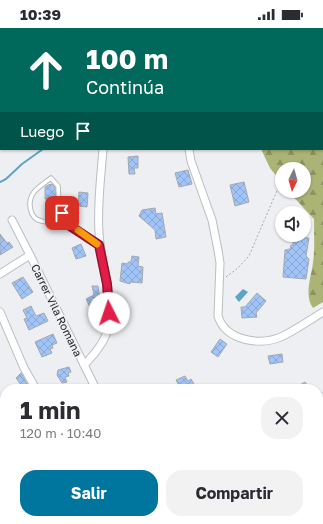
<!DOCTYPE html>
<html lang="es">
<meta charset="utf-8">
<style>
body{margin:0;font-family:"Golos Text",sans-serif;background:#f2f2f3;color:#2b2b33;height:100vh;display:flex;flex-direction:column;font-size:15px;white-space:nowrap}
*{box-sizing:border-box;margin:0}
p{font-size:13px;color:#7c7c81}
.icon{flex:none;width:22px;height:22px;fill:none;stroke:currentColor;stroke-width:2;stroke-linecap:round;stroke-linejoin:round}
.map{position:relative;flex:1;overflow:hidden}
.panel{position:absolute;left:0px;top:356px;width:323px;height:140px;display:flex;flex-direction:column;background:#fff;border-radius:16px 16px 0 0;box-shadow:0 1px 3px #0004}
.panel>*{flex:none}
.guide{position:absolute;left:0px;top:0px;width:323px;height:122px;box-shadow:0 1px 3px #0004;background:#00695c;color:#fff;overflow:hidden}
.needle{width:26px;rotate:185deg}
.fabs{position:absolute;left:275px;top:134px;display:grid;gap:8px}
.fabs a{display:grid;place-items:center;width:36px;height:36px;border-radius:50%;background:#fff;box-shadow:0 1px 3px #0004;font-size:20px}
.pin{position:absolute;display:grid;place-items:center;width:34px;height:34px;color:#fff;margin:-17px;border-radius:8px;box-shadow:0 2px 6px #0006}
.me{position:absolute;width:44px;margin:-22px;rotate:356deg;stroke-linejoin:round;filter:drop-shadow(0 0 3px #0008)}
.turn{display:flex;align-items:center;gap:14px;height:84px;padding:0 20px;font-size:18px}
.turn .icon{width:52px;height:52px;stroke-width:2.5}
.turn b{display:block;font-size:28px;line-height:34px}
.then{display:flex;align-items:center;height:38px;padding:0 20px;background:#0003;gap:8px;font-size:15px}
.round{display:grid;place-items:center;flex:none;width:42px;height:42px;border-radius:16px;background:#f2f2f3}
.overview{display:flex;align-items:center;justify-content:space-between;height:68px;padding:0 20px}
h1{font-size:24px;font-weight:700;line-height:30px}
.cta{display:flex;gap:8px;margin-top:auto;padding:8px 20px}
.cta a{flex:1;height:46px;border-radius:16px;background:#00769f;color:#fff;font-size:16px;font-weight:700;line-height:46px;text-align:center}
.cta a+a{background:#f2f2f3;color:#2b2b33}
.status{display:flex;justify-content:space-between;align-items:center;height:28px;padding:0 20px;background:#fff;direction:ltr}
.status svg{height:11px;fill:currentColor}
.map>svg:first-child{display:block}
.forest{fill:url(#forest-firs)}
.water{fill:#5ea5c2}
.lines{fill:none;stroke-linecap:round;stroke-linejoin:round}
.stream{stroke:#5ea5c2;stroke-width:2}
.building{fill:url(#building-cross-hatch);stroke:#a6a8ab}
.lane-casing{stroke:#bbbdc0;stroke-width:5.5}
.street-casing{stroke:#bbbdc0;stroke-width:9}
.path{stroke:#a6a8aa;stroke-width:1;stroke-dasharray:2 2;stroke-linecap:butt}
.lane{stroke:#fff;stroke-width:3.5}
.street{stroke:#fff;stroke-width:7}
.route-casing{stroke:#92132f;stroke-width:10}
.route{stroke:#e11d48;stroke-width:7}
.slow{stroke:#f59e0b;stroke-width:7}
.labels{text-anchor:middle;dominant-baseline:central;stroke-width:3.5;stroke-linejoin:round;paint-order:stroke}
.street-label{font-size:11px;fill:#1f2021;stroke:#edeff2}
</style>
<div class="status"><b>10:39</b><svg viewBox="0 0 49 12"><path d="M0 12V9h3v3zM5 12V6h3v6zM10 12V3h3v9zM15 12V0h3v12zM26 1h20v11H26zM47 4h2v5h-2z"/></svg></div>
<div class="map">
<svg width="323" height="496" viewBox="0 0 323 496">
<defs>
<pattern id="forest-firs" width="22" height="20" patternUnits="userSpaceOnUse"><rect width="22" height="20" fill="#abb375"/><path d="M5 1l3.5 6h-7zM16 11l3.5 6h-7z" fill="#8b9160"/></pattern>
<pattern id="building-cross-hatch" width="8" height="8" patternUnits="userSpaceOnUse"><rect width="8" height="8" fill="#a0c4f8"/><path d="M0 0l8 8M0 8l8-8" fill="none" stroke="#89a8d4"/></pattern>
</defs>
<rect width="100%" height="100%" fill="#edeff2"/>
<g class="forest">
<polygon points="22,0 118,0 22,1"/>
<path d="M 322,68 L 323,68 L 323,274 L 313,280 C 304,267 311,250 313,235 C 315,221 314,206 314,191 L 288,163 L 304,163 L 304,141 L 282,141 L 282,155 L 270,140 L 261,121 L 322,121 Z"/>
</g>
<polygon class="water" points="243,261 248,264 239,274 235,269"/>
<g class="lines">
<g class="stream">
<polyline points="0,154 6,151 22,136 43,121"/>
<polyline points="0,398 5,400"/>
<polyline points="62,491 64,496"/>
</g>
</g>
<g class="building">
<polygon points="138,128 138,140 134,140 135,146 129,146 128,129"/>
<polygon points="188,142 192,156 179,159 175,145"/>
<polygon points="244,154 249,174 235,178 230,157"/>
<polygon points="52,156 55,159 57,184 51,184 50,171 45,171 45,159 48,157"/>
<polygon points="79,164 88,165 87,179 78,178"/>
<polygon points="155,180 156,186 162,185 166,209 156,211 155,202 139,188 142,182"/>
<polygon points="0,206 7,215 9,214 13,219 0,227"/>
<polygon points="293,209 309,210 306,228 309,231 306,251 283,249 285,222 290,221 291,217 293,217"/>
<polygon points="81,216 86,228 76,231 72,220"/>
<polygon points="132,228 139,229 138,238 143,239 142,255 130,254 130,256 120,253 122,235 128,236 128,234 131,234"/>
<polygon points="23,249 33,264 22,271 12,255"/>
<polygon points="92,258 98,258 100,272 95,274 96,277 90,279 86,271 94,267"/>
<polygon points="257,265 266,273 256,285 257,289 242,290 241,279 245,279"/>
<polygon points="31,278 36,288 44,285 48,293 29,302 24,291 27,290 23,282"/>
<rect x="116" y="289" width="5" height="6"/>
<polygon points="53,306 57,315 52,317 53,320 50,321 52,325 42,329 35,314"/>
<polygon points="220,311 227,316 218,329 211,324"/>
<polygon points="282,326 283,334 270,336 268,328"/>
<polygon points="69,339 71,344 68,345 69,348 65,349 67,354 62,355 57,347 58,342"/>
<polygon points="21,345 30,361 24,361 16,350"/>
<polygon points="185,348 188,353 191,351 197,361 181,361 176,352"/>
<polygon points="305,354 310,361 293,361"/>
<polygon points="318,428 323,431 323,447 318,455"/>
<polygon points="117,491 142,491 144,496 118,496"/>
</g>
<g class="lines">
<g class="lane-casing">
<g id="lane">
<polyline points="185,0 185,1"/>
<path d="M 64,194 L 59,177 L 58,158 L 51,150 C 46,154 38,159 34,164 C 27,173 29,190 41,193 C 48,195 56,192 63,194 C 68,195 73,199 77,202"/>
</g>
</g>
<g class="street-casing">
<g id="street">
<polyline points="164,0 166,1"/>
<polyline points="138,1 139,0"/>
<path d="M 189,121 L 191,133 L 212,192 L 218,222 L 220,235 L 218,288 C 226,314 262,318 283,308 C 297,301 310,292 323,284"/>
<polyline points="12,192 30,227"/>
<polyline points="77,202 99,217"/>
<polyline points="0,246 30,227 96,361"/>
<polyline points="0,284 24,340 36,361"/>
<path d="M 84,337 C 95,326 107,311 109,296 C 114,265 100,234 99,204 C 97,178 101,148 103,121"/>
<polyline points="318,375 323,369"/>
<polyline points="107,491 111,496"/>
<polyline points="182,491 206,496 224,491"/>
</g>
</g>
<g class="path">
<polyline points="240,0 240,1"/>
<polyline points="322,119 323,120"/>
<polyline points="304,150 307,150 323,127"/>
<polyline points="226,249 238,240 249,228 282,151"/>
</g>
<use href="#lane" class="lane"/>
<use href="#street" class="street"/>
</g>
<g class="lines">
<g class="route-casing">
<polyline id="route" points="62,185 64,194 99,217 107,256 109,285"/>
</g>
<use href="#route" class="route"/>
<polyline class="slow" points="78,202 97,216"/>
</g>
<g class="labels">
<g class="street-label">
<text transform="translate(57 282) rotate(64)">Carrer Vila Romana</text>
</g>
</g>
</svg>
<div class="fabs">
<a><svg class="needle" viewBox="-14 -14 28 28"><path d="M0-13l5 13h-10z" fill="#e53935"/><path d="M0 13l5-13h-10z" fill="#7c7c81"/></svg></a>
<a><svg class="icon" aria-label="sound" viewBox="0 0 24 24"><path d="M4 9h4l5-4v14l-5-4H4zM17 9q2 3 0 6"/></svg></a>
</div>
<div class="pin" style="left:62px;top:185px;background:#d93025"><svg class="icon" aria-label="arrive" viewBox="0 0 24 24"><path d="M6 21V4h12l-3 4 3 4H6"/></svg></div>
<svg class="me" style="left:109px;top:285px" viewBox="-20 -20 40 40"><circle r="19" fill="#fff"/><path d="M0-13L10 11 0 6-10 11z" fill="#e11d48"/></svg>
<div class="guide">
<div class="turn"><svg class="icon" aria-label="ahead" viewBox="0 0 24 24"><path d="M12 20V5M6 11l6-6 6 6"/></svg><div><b>100 m</b>Continúa</div></div>
<div class="then">Luego<svg class="icon" aria-label="arrive" viewBox="0 0 24 24"><path d="M6 21V4h12l-3 4 3 4H6"/></svg></div>
</div>
<section class="panel">
<div class="overview"><div><h1>1 min</h1><p>120 m · 10:40</p></div><a class="round"><svg class="icon" aria-label="close" viewBox="0 0 24 24"><path d="M6 6l12 12M18 6L6 18"/></svg></a></div>
<div class="cta"><a>Salir</a><a>Compartir</a></div>
</section>
</div>
